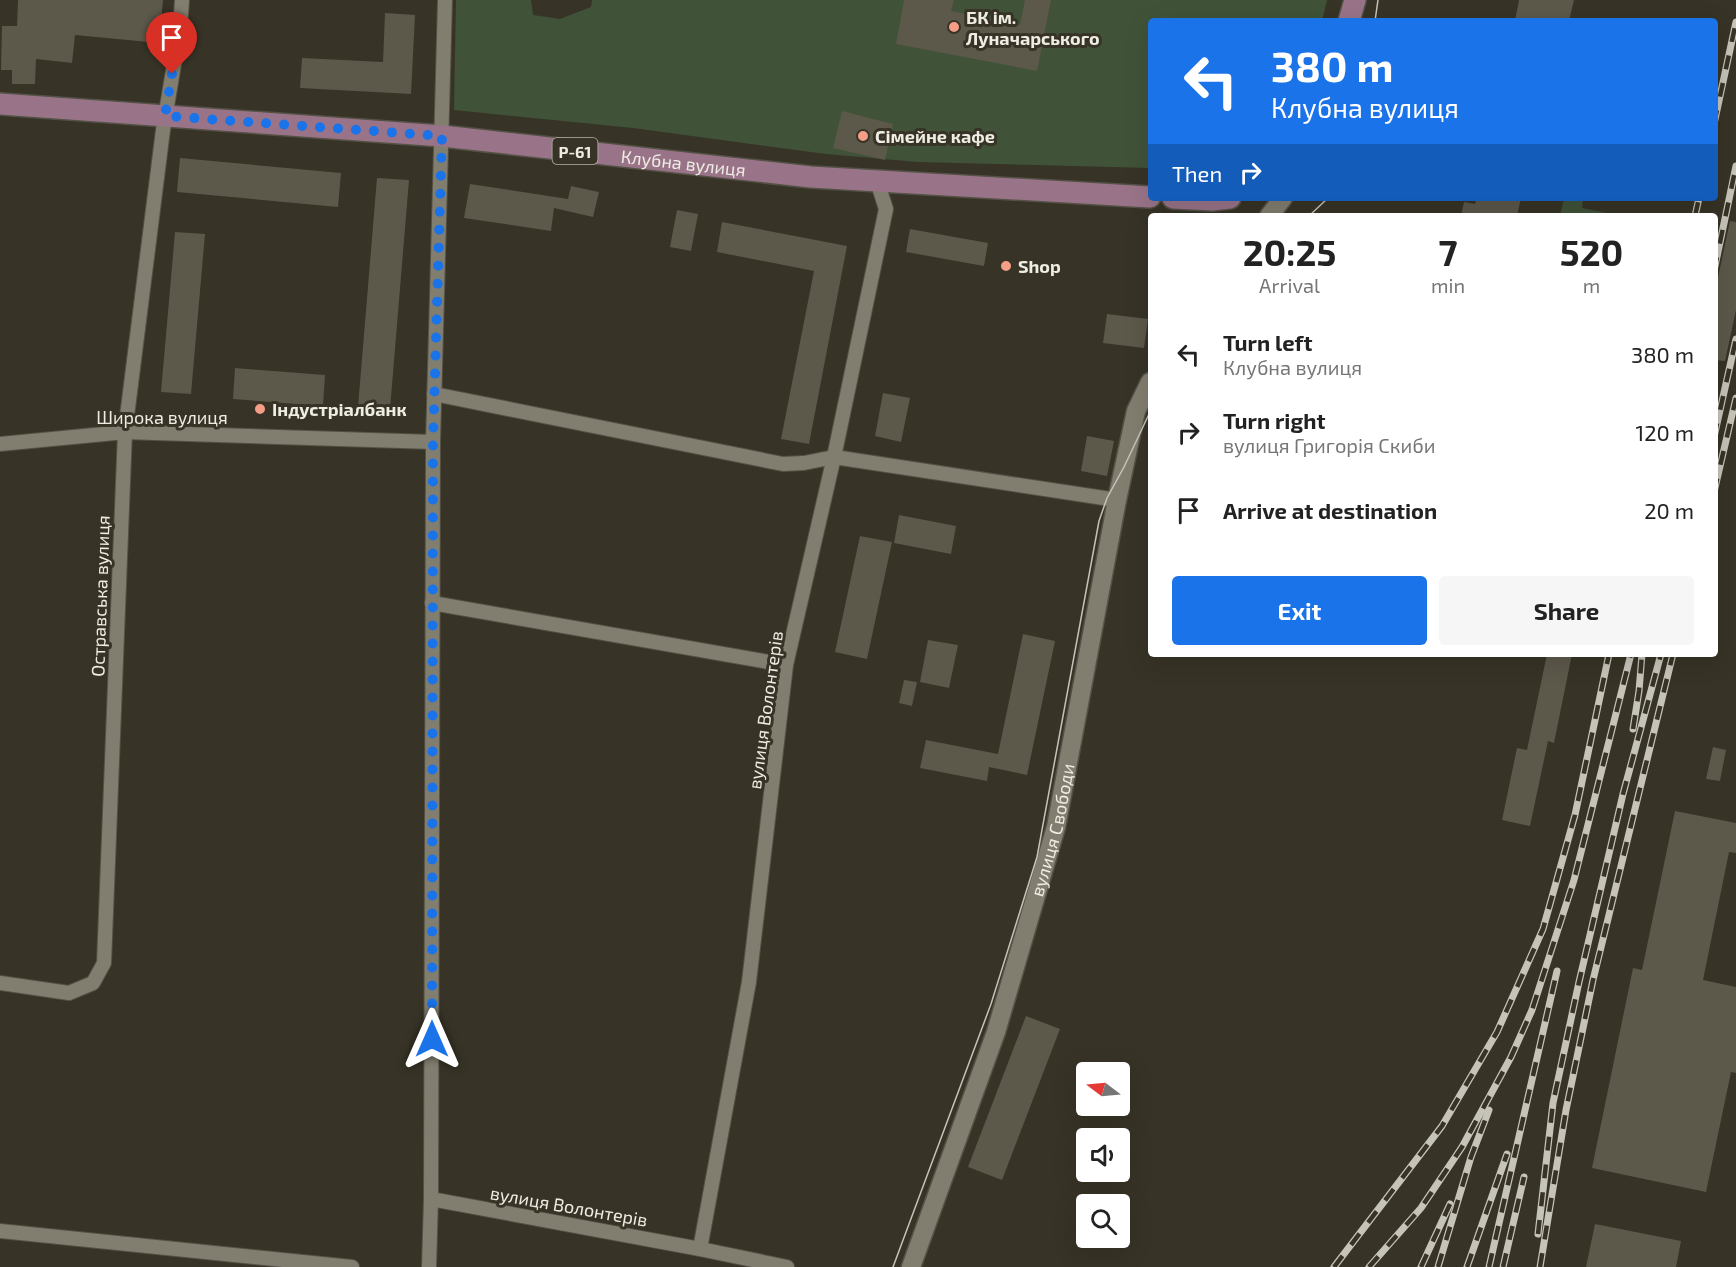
<!DOCTYPE html>
<meta charset="utf-8">
<style>
body{margin:0;font-family:"Exo 2",sans-serif;background:#f6f6f6;color:#222;height:100vh;display:flex;flex-direction:column;font-size:22px;white-space:nowrap}
*{box-sizing:border-box;margin:0}
p{font-size:20px;color:#767676}
.icon{flex:none;width:33px;height:33px;fill:none;stroke:currentColor;stroke-width:2;stroke-linecap:round;stroke-linejoin:round}
.map{position:relative;flex:1;overflow:hidden}
.details{position:absolute;left:1148px;top:213px;width:570px;height:444px;display:flex;flex-direction:column;background:#fff;border-radius:6px;box-shadow:0 6px 24px #0002}
.details>*{flex:none}
.banner{position:absolute;left:1148px;top:18px;width:570px;height:183px;border-radius:6px;box-shadow:0 6px 24px #0002;background:#1a73e8;color:#fff;overflow:hidden}
.needle{width:39px;rotate:286deg}
.controls{position:absolute;left:1076px;top:1062px;display:grid;gap:12px}
.controls a{display:grid;place-items:center;width:54px;height:54px;border-radius:6px;background:#fff;box-shadow:0 6px 24px #0002;font-size:30px}
.pin{position:absolute;display:grid;place-items:center;width:51px;height:51px;color:#fff;margin:-62px -26px;border-radius:50% 50% 50% 0;rotate:-45deg;box-shadow:0 0 6px #0007}
.pin .icon{rotate:45deg}
.me{position:absolute;width:66px;margin:-33px;rotate:0deg;stroke-linejoin:round;filter:drop-shadow(0 0 4px #0008)}
.turn{display:flex;align-items:center;gap:21px;height:126px;padding:0 24px;font-size:27px}
.turn .icon{width:78px;height:78px;stroke-width:2.5}
.turn b{display:block;font-size:42px;line-height:51px}
.then{display:flex;align-items:center;height:57px;padding:0 24px;background:#0003;gap:12px;font-size:22px}
.eta{display:flex;justify-content:space-evenly;align-items:center;height:102px;text-align:center}
.eta b{font-size:36px;font-weight:700;line-height:42px}
.cta{display:flex;gap:12px;margin-top:auto;padding:12px 24px}
.cta a{flex:1;height:69px;border-radius:6px;background:#1a73e8;color:#fff;font-size:24px;font-weight:700;line-height:69px;text-align:center}
.cta a+a{background:#f6f6f6;color:#222}
ul{padding:0;list-style:none}
li{display:flex;align-items:center;gap:18px;height:78px;padding:0 24px}
li div{flex:1}
li b{display:block;font-size:22px}
li em{font-style:normal}
.map>svg:first-child{display:block}
.green{fill:#405339}
.building{fill:#5c584a}
.lines{fill:none;stroke-linecap:round;stroke-linejoin:round}
.street-casing{stroke:#545146;stroke-width:16}
.secondary-casing{stroke:#545146;stroke-width:21}
.primary-casing{stroke:#545146;stroke-width:24}
.street{stroke:#827e6f;stroke-width:14}
.secondary{stroke:#827e6f;stroke-width:18}
.primary{stroke:#997488;stroke-width:21}
.tram{stroke:#c6c3b9;stroke-width:1.5}
.rail-casing{stroke:#c6c3b9;stroke-width:7}
.rail{stroke:#373326;stroke-width:4.5;stroke-dasharray:14;stroke-linecap:butt}
.route{stroke:#1a73e8;stroke-width:10;stroke-dasharray:0 18}
.poi-dot{fill:#f49e88;stroke:#373326;stroke-width:2}
.labels{text-anchor:middle;dominant-baseline:central;stroke-width:6;stroke-linejoin:round;paint-order:stroke}
.shield{fill:#373326;stroke:#b7b4aa;stroke-width:1.5}
.shield-label{font-size:16px;font-weight:bold;fill:#eeece3}
.poi-label{font-size:18px;font-weight:bold;fill:#eeece3;stroke:#373326;text-anchor:start}
.street-label{font-size:18px;fill:#eeece3;stroke:#373326}
</style>
<div class="map">
<svg width="1736" height="1267" viewBox="0 0 1736 1267">
<rect width="100%" height="100%" fill="#373326"/>
<g class="green">
<polygon points="456,0 531,0 533,15 560,19 591,7 592,0 1327,0 1322,21 1150,21 1150,168 918,162 826,154 633,128 454,110"/>
<polygon points="1564,198 1583,198 1582,208 1622,216 1560,216"/>
</g>
<g class="building">
<polygon points="18,0 163,0 159,43 75,35 72,63 36,59 35,84 12,84 12,70 1,70 2,26 17,26"/>
<polygon points="904,0 954,0 951,11 1020,25 1025,0 1051,0 1037,71 896,44"/>
<polygon points="1519,0 1574,0 1569,21 1515,21"/>
<polygon points="385,13 415,15 411,94 300,88 302,58 383,62"/>
<polygon points="842,111 893,124 885,160 833,148"/>
<polygon points="180,158 341,173 338,207 177,192"/>
<polygon points="377,178 409,180 390,409 358,407"/>
<polygon points="470,184 568,199 571,186 599,192 593,217 554,208 551,231 464,218"/>
<polygon points="1477,198 1521,198 1517,216 1461,216 1464,202 1475,204"/>
<polygon points="677,210 698,214 691,251 670,247"/>
<polygon points="1730,221 1736,222 1736,310 1725,361 1714,360 1714,296"/>
<polygon points="722,222 847,246 809,444 781,439 814,271 717,252"/>
<polygon points="910,229 988,243 984,266 906,252"/>
<polygon points="175,232 205,234 191,394 161,392"/>
<polygon points="1107,314 1148,319 1144,348 1103,343"/>
<polygon points="235,368 325,375 323,406 233,399"/>
<polygon points="883,393 910,398 901,442 875,436"/>
<polygon points="1087,436 1114,441 1107,476 1081,471"/>
<polygon points="899,515 956,526 951,554 894,543"/>
<polygon points="860,536 892,542 867,659 835,652"/>
<polygon points="1023,634 1055,641 1027,775 989,767 987,781 920,768 926,740 998,754"/>
<polygon points="928,640 958,645 949,688 920,682"/>
<polygon points="1547,654 1572,654 1554,743 1548,741 1530,826 1502,820 1517,748 1527,750"/>
<polygon points="904,680 917,682 912,706 899,703"/>
<polygon points="1713,747 1726,750 1720,781 1706,779"/>
<polygon points="1675,811 1736,823 1736,853 1729,852 1703,980 1736,987 1736,1073 1731,1072 1706,1192 1592,1168 1633,968 1642,970"/>
<polygon points="1026,1016 1060,1029 1002,1180 968,1167"/>
<polygon points="1595,1224 1681,1241 1676,1267 1586,1267"/>
</g>
<g class="lines">
<g class="street-casing">
<g id="street">
<polyline points="434,394 783,464 804,463 834,457 1117,500"/>
<polyline points="0,444 125,432 433,442"/>
<polyline points="432,603 786,665"/>
<polyline points="0,983 69,993 93,983 104,963 125,432 163,130 180,29 182,0"/>
<polyline points="431,1199 700,1249 787,1267"/>
<polyline points="0,1231 352,1267"/>
<polyline points="700,1249 749,982 786,665 834,457 886,209 877,181"/>
<polyline points="429,1267 431,1199 433,442 445,0"/>
</g>
</g>
<g class="secondary-casing">
<g id="secondary">
<polyline points="1269,216 1283,198"/>
<path id="s1" d="M 911,1267 L 996,1032 L 1056,827 L 1117,500 L 1136,411 L 1150,382"/>
</g>
</g>
<g class="primary-casing">
<g id="primary">
<polyline points="1349,21 1355,0"/>
<path id="s2" d="M 0,104 L 442,136 L 811,177 L 1150,197"/>
<polyline points="1173,198 1212,200 1230,198"/>
</g>
</g>
<use href="#street" class="street"/>
<use href="#secondary" class="secondary"/>
<use href="#primary" class="primary"/>
<g class="tram">
<polyline points="1375,21 1378,0"/>
<polyline points="1309,216 1328,198"/>
<polyline points="893,1267 991,1004 1037,857 1099,521 1107,498 1124,467 1150,412"/>
</g>
<g class="rail-casing">
<g id="rail">
<polyline points="1714,124 1736,22"/>
<polyline points="1695,216 1699,198"/>
<polyline points="1714,271 1736,166"/>
<polyline points="1714,437 1736,339"/>
<polyline points="1714,492 1736,398"/>
<polyline points="1633,729 1639,691 1642,654"/>
<polyline points="1538,1234 1553,1103 1579,982 1623,794 1661,654"/>
<polyline points="1334,1267 1442,1126 1497,1032 1543,929 1575,815 1609,654"/>
<polyline points="1369,1267 1421,1208 1462,1147 1511,1057 1532,1010 1574,880 1631,654"/>
<polyline points="1421,1267 1450,1204"/>
<polyline points="1438,1267 1471,1157 1489,1110"/>
<polyline points="1467,1267 1507,1154"/>
<polyline points="1489,1267 1557,971"/>
<polyline points="1503,1267 1524,1177"/>
<polyline points="1540,1267 1566,1110 1593,980 1673,654"/>
</g>
</g>
<use href="#rail" class="rail"/>
</g>
<g class="lines">
<polyline class="route" points="172,74 165,116 442,136 433,442 432,1039"/>
</g>
<g class="poi-dot">
<circle cx="954" cy="27" r="6"/>
<circle cx="863" cy="136" r="6"/>
<circle cx="1006" cy="266" r="6"/>
<circle cx="260" cy="409" r="6"/>
</g>
<g class="labels">
<rect class="shield" x="552.5" y="138" width="45" height="26" rx="4.5"/>
<g class="shield-label">
<text x="575" y="151">Р-61</text>
</g>
<g class="poi-label">
<text x="966" y="17">БК ім.<tspan x="966" dy="21">Луначарського</tspan></text>
<text x="875" y="136">Сімейне кафе</text>
<text x="1018" y="266">Shop</text>
<text x="272" y="409">Індустріалбанк</text>
</g>
<g class="street-label">
<text stroke="none"><textPath href="#s2" startOffset="686">Клубна вулиця</textPath></text>
<text x="162" y="417">Широка вулиця</text>
<text transform="translate(100 596) rotate(-88)">Остравська вулиця</text>
<text transform="translate(765 710) rotate(-82)">вулиця Волонтерів</text>
<text stroke="none"><textPath href="#s1" startOffset="460">вулиця Свободи</textPath></text>
<text transform="translate(569 1206) rotate(10)">вулиця Волонтерів</text>
</g>
</g>
</svg>
<div class="controls">
<a><svg class="needle" viewBox="-14 -14 28 28"><path d="M0-13l5 13h-10z" fill="#e53935"/><path d="M0 13l5-13h-10z" fill="#767676"/></svg></a>
<a><svg class="icon" aria-label="sound" viewBox="0 0 24 24"><path d="M4 9h4l5-4v14l-5-4H4zM17 9q2 3 0 6"/></svg></a>
<a><svg class="icon" aria-label="search" viewBox="0 0 24 24"><circle cx="10" cy="10" r="6"/><path d="M15 15l6 6"/></svg></a>
</div>
<div class="pin" style="left:172px;top:74px;background:#d93025"><svg class="icon" aria-label="arrive" viewBox="0 0 24 24"><path d="M6 21V4h12l-3 4 3 4H6"/></svg></div>
<svg class="me" style="left:432px;top:1039px" viewBox="-20 -20 40 40"><path d="M0-17L14 15 0 8-14 15z" fill="#1a73e8" stroke="#fff" stroke-width="4"/></svg>
<div class="banner">
<div class="turn"><svg class="icon" aria-label="left" viewBox="0 0 24 24"><path d="M17 20v-9H6M10 6l-5 5 5 5"/></svg><div><b>380 m</b>Клубна вулиця</div></div>
<div class="then">Then<svg class="icon" aria-label="right" viewBox="0 0 24 24"><path d="M7 20v-9h11M14 6l5 5-5 5"/></svg></div>
</div>
<section class="details">
<div class="eta">
<div><b>20:25</b><p>Arrival</p></div>
<div><b>7</b><p>min</p></div>
<div><b>520</b><p>m</p></div>
</div>
<ul>
<li><svg class="icon" aria-label="left" viewBox="0 0 24 24"><path d="M17 20v-9H6M10 6l-5 5 5 5"/></svg><div><b>Turn left</b><p>Клубна вулиця</p></div><em>380 m</em></li>
<li><svg class="icon" aria-label="right" viewBox="0 0 24 24"><path d="M7 20v-9h11M14 6l5 5-5 5"/></svg><div><b>Turn right</b><p>вулиця Григорія Скиби</p></div><em>120 m</em></li>
<li><svg class="icon" aria-label="arrive" viewBox="0 0 24 24"><path d="M6 21V4h12l-3 4 3 4H6"/></svg><div><b>Arrive at destination</b></div><em>20 m</em></li>
</ul>
<div class="cta"><a>Exit</a><a>Share</a></div>
</section>
</div>
